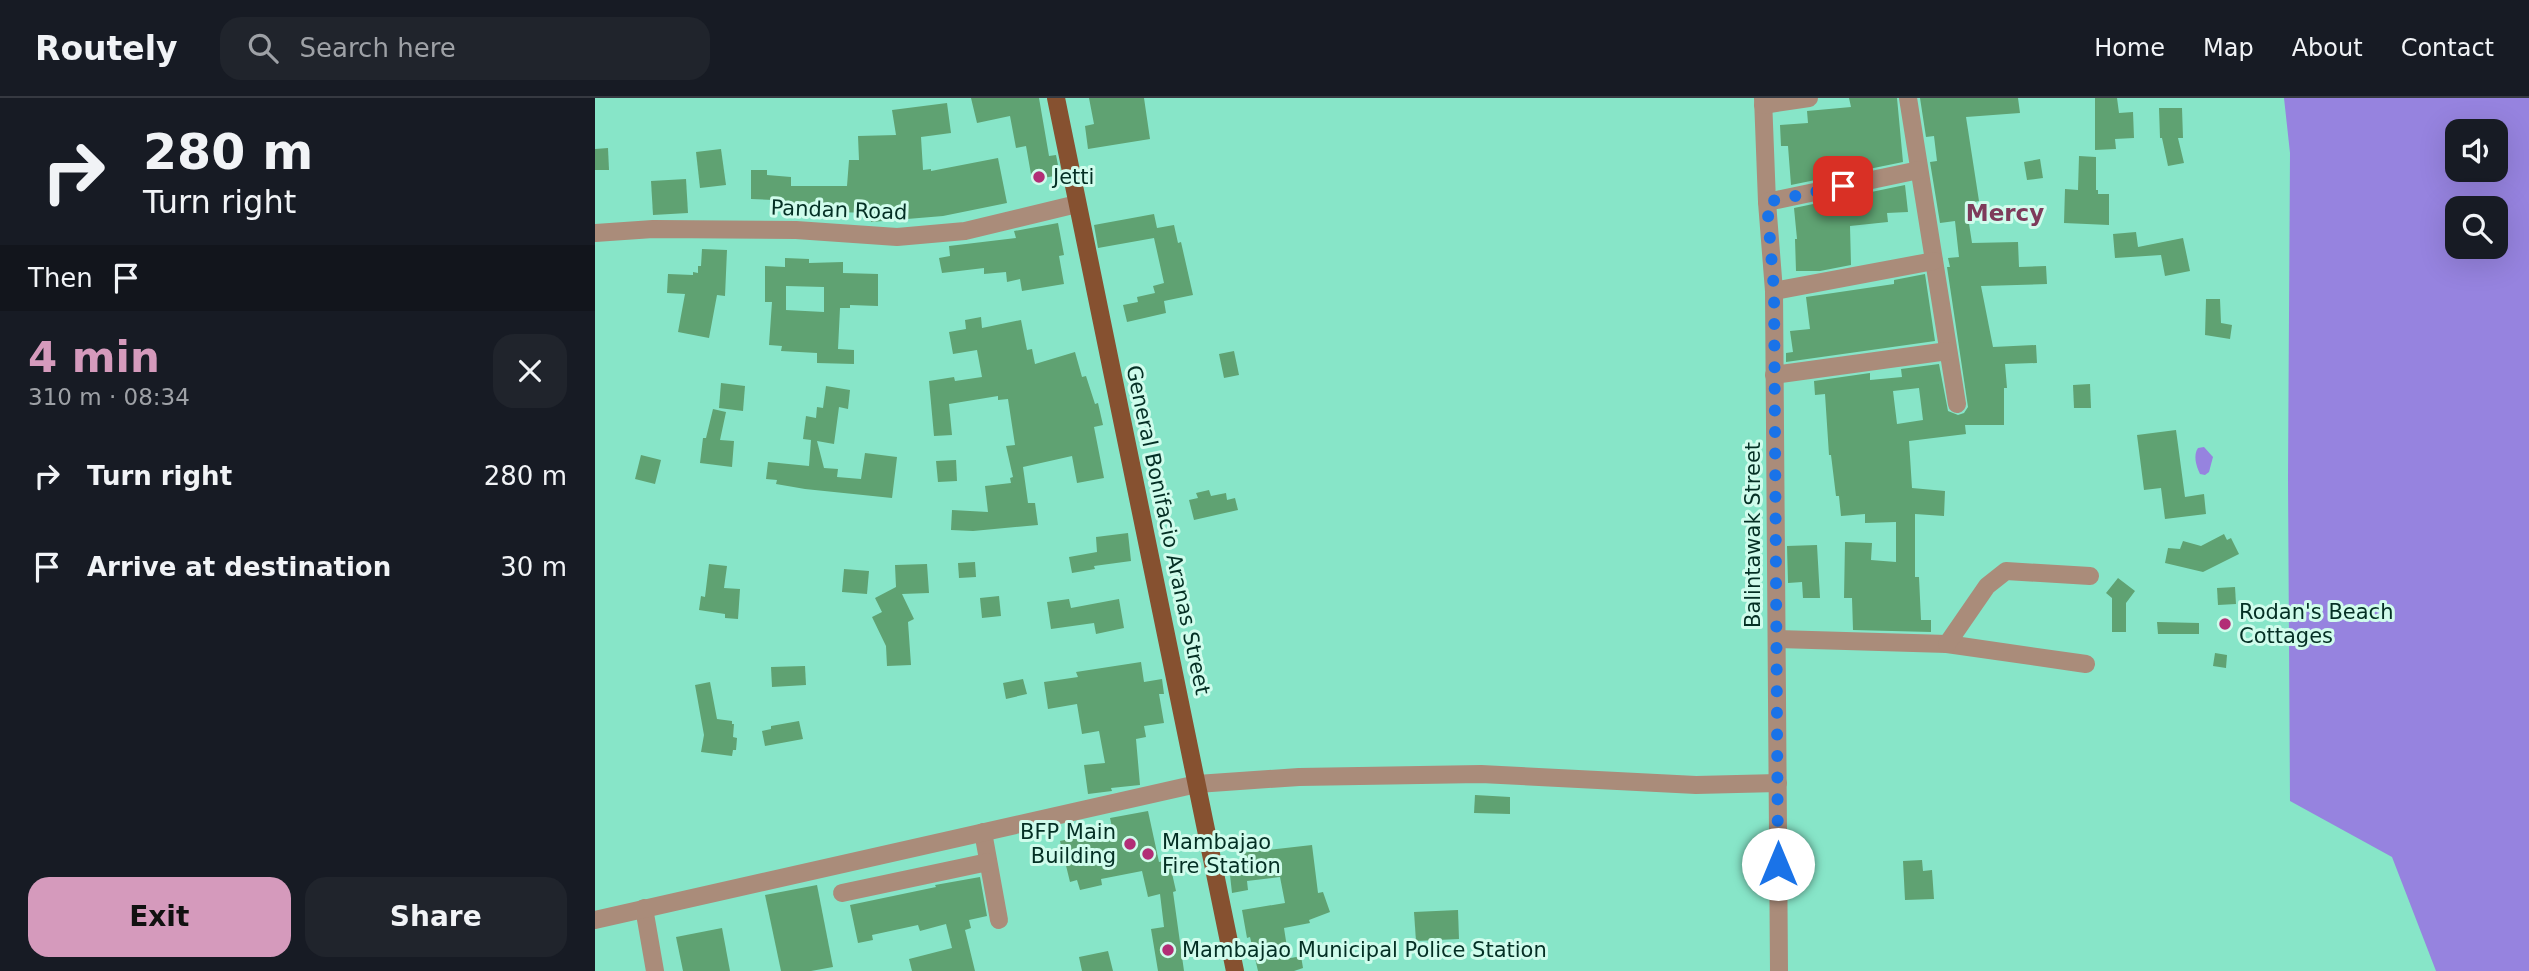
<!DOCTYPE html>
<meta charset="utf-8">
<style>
body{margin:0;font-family:"DejaVu Sans",sans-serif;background:#20242c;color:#f1f3f6;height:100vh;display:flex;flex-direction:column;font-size:26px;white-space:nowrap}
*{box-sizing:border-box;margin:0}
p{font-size:23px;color:#9ea1a6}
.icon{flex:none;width:38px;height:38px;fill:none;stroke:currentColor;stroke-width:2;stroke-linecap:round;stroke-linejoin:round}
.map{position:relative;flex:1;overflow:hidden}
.panel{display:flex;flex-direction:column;background:#171b24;width:595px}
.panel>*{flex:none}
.guide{background:#171b24;color:#f1f3f6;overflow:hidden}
.controls{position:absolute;left:1850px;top:21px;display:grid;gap:14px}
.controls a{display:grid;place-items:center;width:63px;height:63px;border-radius:14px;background:#171b24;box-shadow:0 7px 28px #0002;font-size:35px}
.pin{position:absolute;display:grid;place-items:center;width:60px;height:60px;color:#fff;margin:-30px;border-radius:14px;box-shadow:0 4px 10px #0006}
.me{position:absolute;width:77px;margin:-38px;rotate:0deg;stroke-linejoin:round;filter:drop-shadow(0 0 5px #0008)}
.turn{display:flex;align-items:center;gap:24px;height:147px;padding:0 28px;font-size:32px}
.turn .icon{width:91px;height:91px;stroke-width:2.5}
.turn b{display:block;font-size:49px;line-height:60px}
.then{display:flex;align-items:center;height:66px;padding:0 28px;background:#0003;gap:14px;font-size:26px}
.round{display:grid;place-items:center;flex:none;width:74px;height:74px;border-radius:21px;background:#20242c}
.head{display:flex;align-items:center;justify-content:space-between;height:119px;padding:0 28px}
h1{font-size:42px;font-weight:700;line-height:52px;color:#d59abc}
.action{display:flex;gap:14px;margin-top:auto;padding:14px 28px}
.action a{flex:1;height:80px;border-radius:21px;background:#d59abc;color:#111;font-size:28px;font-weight:700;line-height:80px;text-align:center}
.action a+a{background:#20242c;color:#f1f3f6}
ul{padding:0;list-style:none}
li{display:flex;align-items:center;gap:21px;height:91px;padding:0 28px}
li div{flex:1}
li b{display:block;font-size:26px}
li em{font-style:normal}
header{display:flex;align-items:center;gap:42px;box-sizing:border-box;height:98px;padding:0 35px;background:#171b24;border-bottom:2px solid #363941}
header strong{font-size:33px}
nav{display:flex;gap:38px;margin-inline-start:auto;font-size:24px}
.search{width:490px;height:63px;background:#20242c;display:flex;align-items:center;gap:18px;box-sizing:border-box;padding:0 24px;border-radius:21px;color:#9ea1a6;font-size:26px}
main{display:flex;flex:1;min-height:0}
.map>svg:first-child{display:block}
.water{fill:#9683df;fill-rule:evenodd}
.building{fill:#5fa272;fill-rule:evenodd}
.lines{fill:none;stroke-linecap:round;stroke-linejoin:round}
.minor{stroke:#aa8c7a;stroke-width:18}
.major{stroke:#865130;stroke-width:18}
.route{stroke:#1a73e8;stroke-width:12;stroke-dasharray:0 21.6}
.poi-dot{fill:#b22e76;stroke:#d0fcec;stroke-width:2.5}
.labels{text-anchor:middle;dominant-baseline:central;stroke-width:6;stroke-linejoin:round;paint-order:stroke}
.poi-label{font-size:21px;fill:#042f24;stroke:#d0fcec;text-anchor:start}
.street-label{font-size:21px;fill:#042f24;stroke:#d0fcec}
.neighbourhood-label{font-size:23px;font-weight:bold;fill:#7e3b5b;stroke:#d0fcec}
</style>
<header>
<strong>Routely</strong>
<div class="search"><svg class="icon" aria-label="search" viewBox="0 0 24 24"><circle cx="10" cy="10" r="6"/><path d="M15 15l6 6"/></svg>Search here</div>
<nav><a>Home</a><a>Map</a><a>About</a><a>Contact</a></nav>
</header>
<main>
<section class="panel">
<div class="guide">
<div class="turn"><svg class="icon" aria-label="right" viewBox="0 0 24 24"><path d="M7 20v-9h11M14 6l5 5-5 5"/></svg><div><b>280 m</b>Turn right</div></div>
<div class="then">Then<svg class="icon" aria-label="arrive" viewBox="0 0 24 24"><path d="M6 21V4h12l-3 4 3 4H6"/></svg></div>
</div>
<div class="head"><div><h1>4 min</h1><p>310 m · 08:34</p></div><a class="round"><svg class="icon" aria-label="close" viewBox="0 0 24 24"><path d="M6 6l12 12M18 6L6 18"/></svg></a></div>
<ul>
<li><svg class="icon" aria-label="right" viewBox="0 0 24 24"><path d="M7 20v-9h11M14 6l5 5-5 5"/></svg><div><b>Turn right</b></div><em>280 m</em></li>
<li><svg class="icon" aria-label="arrive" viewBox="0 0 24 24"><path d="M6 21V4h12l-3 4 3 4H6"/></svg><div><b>Arrive at destination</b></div><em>30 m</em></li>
</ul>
<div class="action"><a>Exit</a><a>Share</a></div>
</section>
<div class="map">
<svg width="1934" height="873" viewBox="0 0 1934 873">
<rect width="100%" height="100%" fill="#87e5c8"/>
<g class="water">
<path d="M 1689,0 L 1934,0 L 1934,873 L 1841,873 L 1797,759 L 1695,703 L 1693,381 L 1695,55 ZM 1862,33 L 1900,33 L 1900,72 L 1862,72 ZM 1862,110 L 1900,110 L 1900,149 L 1862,149 Z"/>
<path d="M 1609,349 L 1618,359 L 1614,374 L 1610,377 L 1605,376 C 1601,368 1598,357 1603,350 Z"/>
</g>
<g class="building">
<polygon points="376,0 444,0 454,58 461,57 465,77 437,82 431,48 421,50 415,18 382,25"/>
<polygon points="494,0 549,0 555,41 493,51 490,28 499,26"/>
<polygon points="1254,0 1302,0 1308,64 1196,87 1193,48 1186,48 1185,27 1213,25 1212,13 1256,9"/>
<path d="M 1325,0 L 1423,0 L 1425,15 L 1371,19 L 1384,103 L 1371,106 L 1377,145 L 1423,144 L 1424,169 L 1451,168 L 1452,186 L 1386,188 L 1398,249 L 1441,247 L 1442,265 L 1410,266 L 1412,290 L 1409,290 L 1409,327 L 1370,327 L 1371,336 L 1314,343 L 1317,390 L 1350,393 L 1349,418 L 1320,416 L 1320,479 L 1324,479 L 1326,522 L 1336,522 L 1336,534 L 1258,532 L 1257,500 L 1249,500 L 1250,444 L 1277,445 L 1276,462 L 1301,464 L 1301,424 L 1270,425 L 1270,416 L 1246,418 L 1244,398 L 1241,398 L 1236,357 L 1234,357 L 1230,296 L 1220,297 L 1219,283 L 1275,275 L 1275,282 L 1307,279 L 1306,271 L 1344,266 L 1353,313 L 1363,317 L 1369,315 L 1373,309 L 1352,169 L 1355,169 L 1353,160 L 1364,159 L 1360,123 L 1345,125 L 1335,64 L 1342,63 L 1339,38 L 1331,39 ZM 1324,290 L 1328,322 L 1302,326 L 1298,293 Z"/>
<polygon points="1500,0 1522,0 1524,15 1538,14 1539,40 1520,41 1521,51 1500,52"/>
<polygon points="352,5 356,35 326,39 328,72 336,71 336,73 403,60 412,105 348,118 276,124 276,115 239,114 239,118 209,118 209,112 178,111 178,102 156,101 156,72 172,72 172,77 196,79 196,88 252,88 254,62 264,62 263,38 301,37 297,12"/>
<polygon points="1564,10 1587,10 1588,40 1583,40 1589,65 1573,68 1567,40 1565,40"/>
<polygon points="13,50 14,72 0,72 0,51"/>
<polygon points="126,51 131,87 105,90 101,54"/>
<polygon points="1484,58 1501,59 1501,92 1503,92 1503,96 1514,96 1514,127 1469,125 1470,91 1483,92"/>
<polygon points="1445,61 1448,80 1432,82 1429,64"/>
<polygon points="91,81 93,115 58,117 56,83"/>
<polygon points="1310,87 1313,114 1292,115 1293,124 1255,128 1256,167 1225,173 1201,173 1200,141 1202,141 1199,110"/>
<polygon points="559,116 562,130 579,127 583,145 586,144 598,197 569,203 571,215 532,224 528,207 543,204 542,199 560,195 558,188 569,185 559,140 503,150 499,127"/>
<polygon points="463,125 469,157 464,158 469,186 427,193 425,181 412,184 411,174 389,176 389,170 347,175 344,160 355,158 354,148 421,140 419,133"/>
<polygon points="1541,134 1543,149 1588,140 1595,173 1570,178 1566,157 1520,160 1518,136"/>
<polygon points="107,151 132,152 130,198 122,197 114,240 83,234 90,196 72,195 73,176 98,177 98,174 103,175 103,168 106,168"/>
<path d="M 190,160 L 214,161 L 214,165 L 248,164 L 248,175 L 283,176 L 283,208 L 255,207 L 255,210 L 245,210 L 243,251 L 259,252 L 259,266 L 222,265 L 222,255 L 186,253 L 187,248 L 174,247 L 177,204 L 170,204 L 170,168 L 190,169 ZM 191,188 L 229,189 L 229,214 L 191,212 Z"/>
<polygon points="1330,176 1340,243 1191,264 1191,255 1198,254 1195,233 1215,231 1211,199 1299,186 1299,182"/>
<polygon points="1611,201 1625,201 1626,225 1637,227 1635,241 1610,237"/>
<polygon points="386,219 387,230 426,222 432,252 437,251 440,266 480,254 487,279 491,278 500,306 503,305 508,327 499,329 509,380 482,385 477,358 428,369 433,405 440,405 443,427 378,433 356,432 357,412 393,414 390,388 416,385 415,380 418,379 411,348 420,347 413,301 403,302 403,298 354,306 357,337 339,338 334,283 359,279 360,283 387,279 382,252 358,256 354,234 371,231 370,222"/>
<polygon points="639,253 644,277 629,280 624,256"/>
<polygon points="126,285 150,288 148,313 124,310"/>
<polygon points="1495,286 1496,310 1479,310 1478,287"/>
<polygon points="231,288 255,292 253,311 244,309 239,346 222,343 229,370 243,371 242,379 266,381 270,355 302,359 297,400 210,391 181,386 182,382 171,381 173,364 214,368 216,342 208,341 211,318 221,320 222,309 228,310"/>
<polygon points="118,311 131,314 125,342 139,343 137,369 105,365 108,340 111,340"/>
<polygon points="1581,332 1590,399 1609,396 1611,416 1570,421 1566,390 1549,392 1542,337"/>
<polygon points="46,357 66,362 60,386 40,381"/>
<polygon points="361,362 362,383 343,384 341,363"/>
<polygon points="614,392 616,398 631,395 632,402 640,400 643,412 599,422 594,402 603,400 601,395"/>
<polygon points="533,435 536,463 499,468 500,471 477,475 474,459 502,454 501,439"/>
<polygon points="1629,436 1632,442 1636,440 1644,456 1608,474 1570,465 1573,450 1585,451 1588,443 1606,448"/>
<polygon points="1222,447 1225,500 1208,500 1207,484 1193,485 1192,448"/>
<polygon points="380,464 381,479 364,480 363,465"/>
<polygon points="114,466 132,468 129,490 145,491 143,521 130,520 130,516 104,512 106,498 110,499"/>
<polygon points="332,466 334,495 307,496 319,521 313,524 316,567 292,568 291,548 277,519 287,514 280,500 301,489 300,467"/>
<polygon points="249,471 274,473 272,496 247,494"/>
<polygon points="1523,480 1540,493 1531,505 1531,534 1517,534 1517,500 1511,495"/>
<polygon points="1640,489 1641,506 1623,507 1622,490"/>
<polygon points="404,498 406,518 387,520 385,500"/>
<polygon points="474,501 476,510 524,501 529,530 501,536 499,525 456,531 452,504"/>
<polygon points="1562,524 1604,525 1604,536 1563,536"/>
<polygon points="1620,555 1632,557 1631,570 1618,568"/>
<polygon points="546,564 549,584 567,581 569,596 564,596 569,625 549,628 551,639 541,641 545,687 516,690 517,693 493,696 489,667 510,665 504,633 487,636 482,606 453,611 449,584 483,579 481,574"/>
<polygon points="210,568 211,587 177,589 176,569"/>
<polygon points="428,581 432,596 411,601 408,585"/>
<polygon points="115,584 122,621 137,623 137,626 139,626 138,639 142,640 141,652 138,652 137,658 106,654 109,637 100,587"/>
<polygon points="204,623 208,641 170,648 167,633 176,631 176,628"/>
<polygon points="880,697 915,699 915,716 879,715"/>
<polygon points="553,713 564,764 574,762 581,793 578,794 589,873 563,873 556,831 569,829 565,796 553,799 547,773 506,781 507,787 485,792 482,782 475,784 465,743 507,734 506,731 517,729 515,720"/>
<polygon points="717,747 723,795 728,794 735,814 714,822 715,825 689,830 693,856 696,860 706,858 708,870 699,873 663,873 655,839 652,840 647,812 690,805 685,779 652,783 653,792 637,795 635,777 647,775 645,755"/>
<polygon points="1327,762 1328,773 1337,772 1339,801 1310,802 1308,763"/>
<polygon points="385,779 392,818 374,822 376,830 370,832 380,873 317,873 314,861 357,850 351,826 325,833 323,827 277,837 278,842 263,845 255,807 341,789 340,787"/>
<polygon points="222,787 238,869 216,873 186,873 170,797"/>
<polygon points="863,812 864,841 821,843 819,814"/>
<polygon points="127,830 135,873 88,873 81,839"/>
<polygon points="513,853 518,873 487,873 484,859"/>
</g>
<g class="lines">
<g class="minor">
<polyline points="1168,0 1172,104 1179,193 1184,873"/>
<polyline points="1313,0 1362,306"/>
<polyline points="1168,7 1214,0"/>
<polyline points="1172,104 1324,72"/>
<polyline points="0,135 58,131 201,132 302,139 370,133 482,106"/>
<polyline points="1179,193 1339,163"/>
<polyline points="1179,277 1353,253"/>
<polyline points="1182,541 1352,546 1491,566"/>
<polyline points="1352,546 1392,488 1411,473 1495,478"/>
<polyline points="388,734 404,822"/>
<polyline points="247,795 393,764"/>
<polyline points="49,810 60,873"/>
<polyline points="0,822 602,686 704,679 886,676 1101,687 1183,685"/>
</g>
<polyline class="major" points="461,0 640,873"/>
</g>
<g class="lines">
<polyline class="route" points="1183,766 1179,193 1172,104 1248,88"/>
</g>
<g class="poi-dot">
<circle cx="444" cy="79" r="7"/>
<circle cx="1630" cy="526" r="7"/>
<circle cx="535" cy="746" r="7"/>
<circle cx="553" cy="756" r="7"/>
<circle cx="573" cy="852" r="7"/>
</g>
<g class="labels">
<g class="poi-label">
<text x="458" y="79">Jetti</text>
<text x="1644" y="514">Rodan's Beach<tspan x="1644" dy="24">Cottages</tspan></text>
<text x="521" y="734" text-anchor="end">BFP Main<tspan x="521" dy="24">Building</tspan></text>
<text x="567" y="744">Mambajao<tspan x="567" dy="24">Fire Station</tspan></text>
<text x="587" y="852">Mambajao Municipal Police Station</text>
</g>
<g class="street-label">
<text transform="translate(244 112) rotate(2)">Pandan Road</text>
<text transform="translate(573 432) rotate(78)">General Bonifacio Aranas Street</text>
<text transform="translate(1158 437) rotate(-90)">Balintawak Street</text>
</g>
<g class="neighbourhood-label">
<text x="1410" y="115">Mercy</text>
</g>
</g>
</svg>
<div class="controls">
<a><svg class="icon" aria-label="sound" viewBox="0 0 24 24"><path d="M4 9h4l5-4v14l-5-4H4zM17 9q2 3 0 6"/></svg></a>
<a><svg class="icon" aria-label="search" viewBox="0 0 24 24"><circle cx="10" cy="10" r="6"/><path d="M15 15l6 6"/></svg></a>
</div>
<div class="pin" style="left:1248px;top:88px;background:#d93025"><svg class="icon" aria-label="arrive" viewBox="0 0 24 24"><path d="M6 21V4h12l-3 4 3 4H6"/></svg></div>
<svg class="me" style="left:1183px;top:766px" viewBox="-20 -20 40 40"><circle r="19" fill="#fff"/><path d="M0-13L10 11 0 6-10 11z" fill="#1a73e8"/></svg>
</div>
</main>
